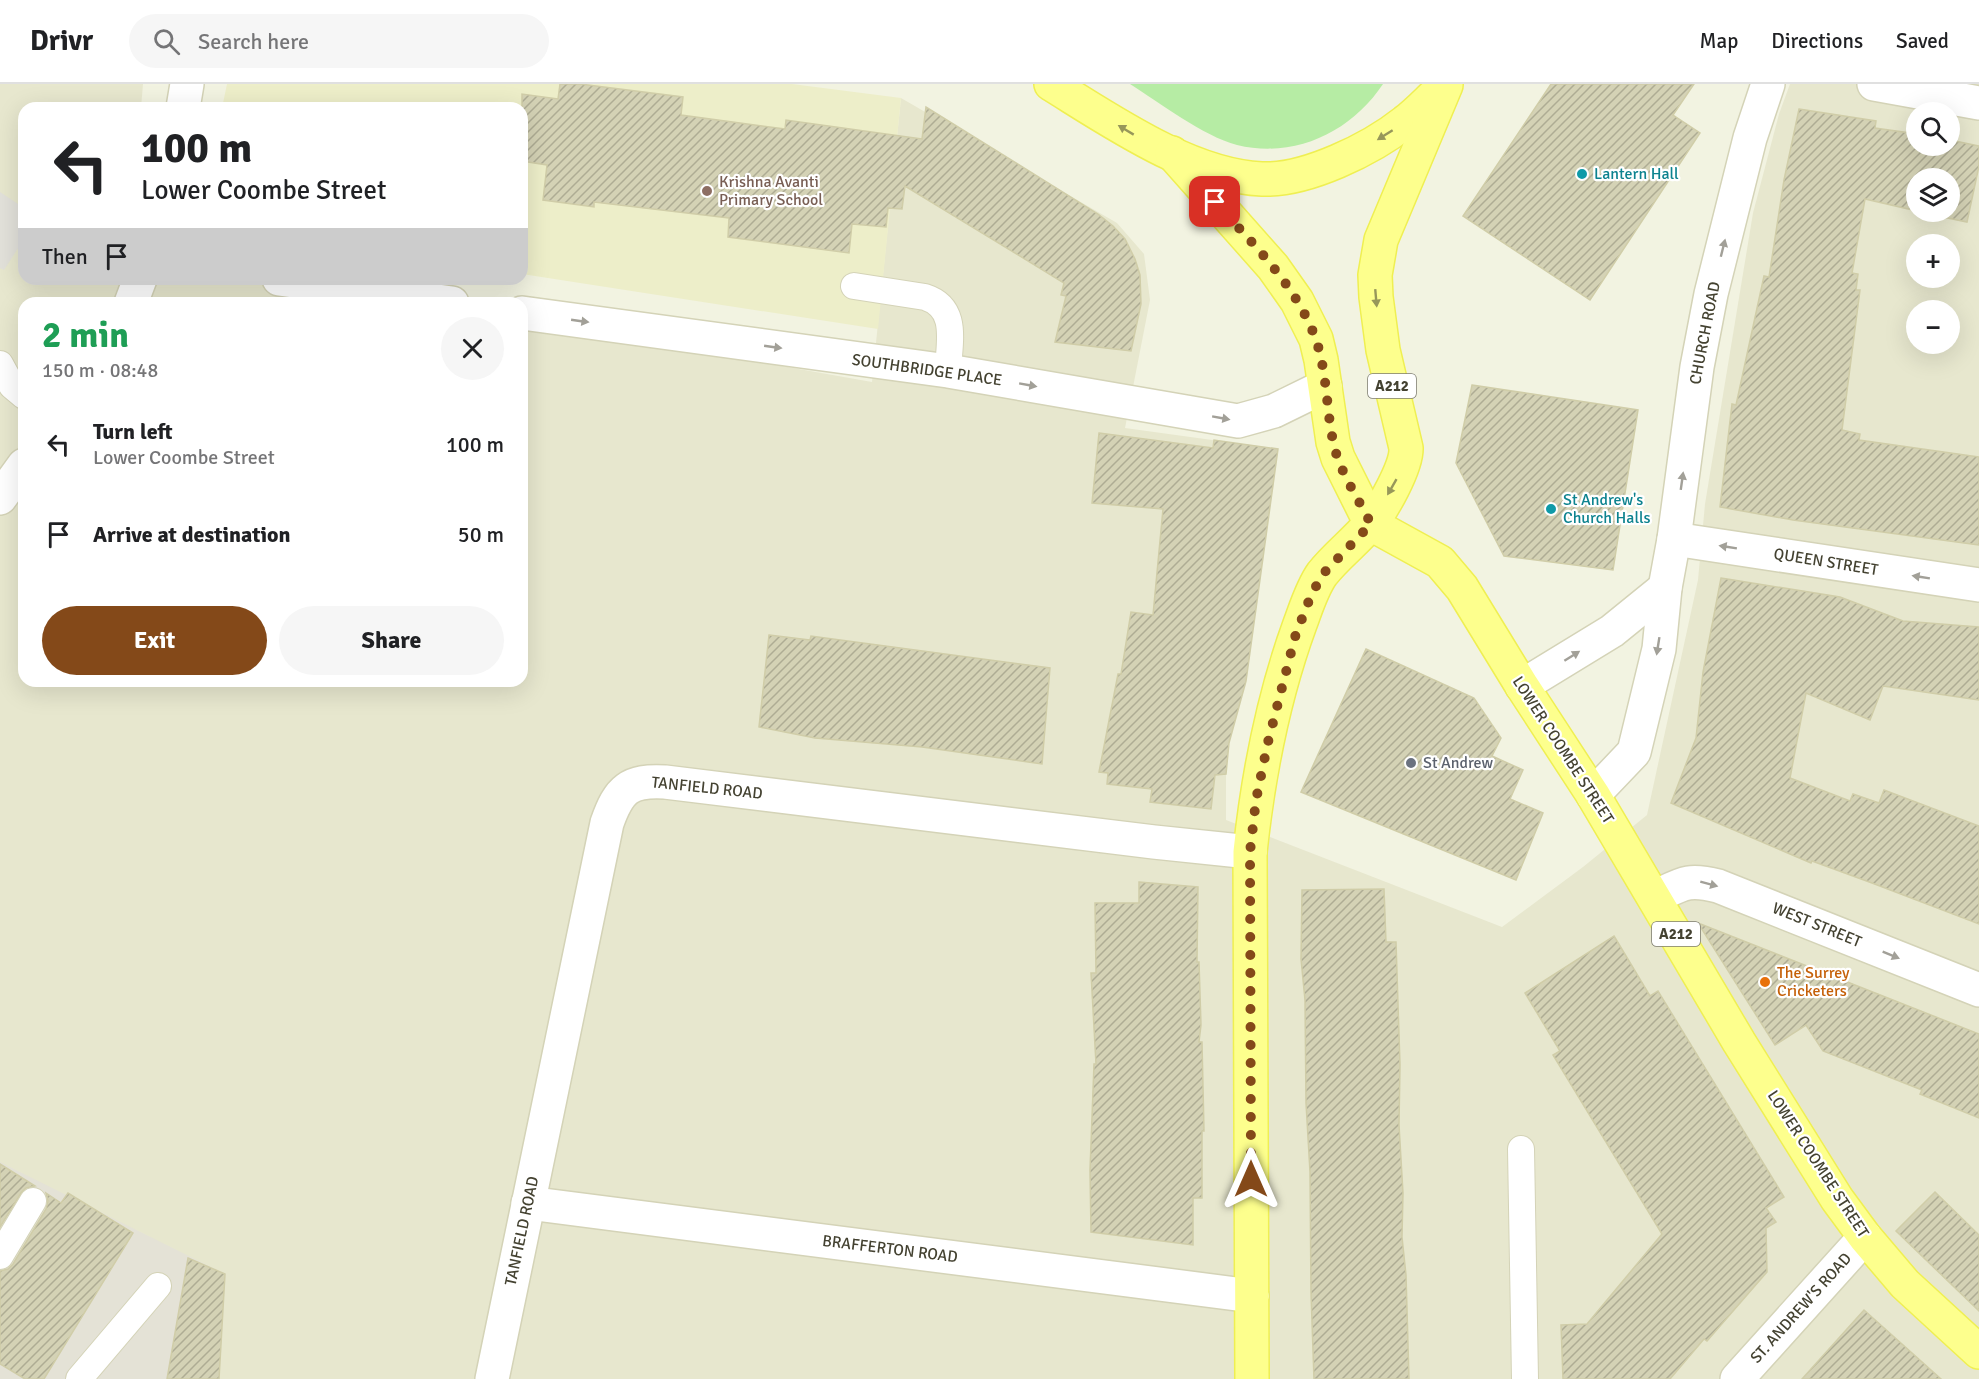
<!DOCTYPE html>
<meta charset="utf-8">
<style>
body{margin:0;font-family:Signika,sans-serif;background:#f6f6f6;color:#202124;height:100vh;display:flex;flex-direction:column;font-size:22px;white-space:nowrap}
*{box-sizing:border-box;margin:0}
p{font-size:20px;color:#757577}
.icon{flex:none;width:33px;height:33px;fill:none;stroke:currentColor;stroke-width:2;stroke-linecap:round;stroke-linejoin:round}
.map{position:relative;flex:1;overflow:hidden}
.panel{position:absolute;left:18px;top:213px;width:510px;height:390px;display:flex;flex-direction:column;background:#fff;border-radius:18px;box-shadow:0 6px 24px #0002}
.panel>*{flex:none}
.guide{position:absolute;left:18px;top:18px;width:510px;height:183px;border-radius:18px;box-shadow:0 6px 24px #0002;background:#fff;color:#202124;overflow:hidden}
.controls{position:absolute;left:1906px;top:18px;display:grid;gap:12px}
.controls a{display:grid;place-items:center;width:54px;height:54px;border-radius:50%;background:#fff;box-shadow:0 6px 24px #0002;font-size:30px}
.pin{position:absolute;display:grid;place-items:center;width:51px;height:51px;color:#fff;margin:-26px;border-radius:12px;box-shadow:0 3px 9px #0006}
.me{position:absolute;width:66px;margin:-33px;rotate:0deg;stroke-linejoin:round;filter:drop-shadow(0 0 4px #0008)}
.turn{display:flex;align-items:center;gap:21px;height:126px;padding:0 24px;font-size:27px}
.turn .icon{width:78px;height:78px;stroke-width:2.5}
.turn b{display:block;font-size:42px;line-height:51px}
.then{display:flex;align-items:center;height:57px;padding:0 24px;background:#0003;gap:12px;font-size:22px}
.round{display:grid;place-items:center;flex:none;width:63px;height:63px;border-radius:32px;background:#f6f6f6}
.overview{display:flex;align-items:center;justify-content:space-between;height:102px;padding:0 24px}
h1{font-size:36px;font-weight:800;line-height:45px;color:#1e9e55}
.button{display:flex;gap:12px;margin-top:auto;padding:12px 24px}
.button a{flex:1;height:69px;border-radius:36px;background:#844919;color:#fff;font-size:24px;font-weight:800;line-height:69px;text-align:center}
.button a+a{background:#f6f6f6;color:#202124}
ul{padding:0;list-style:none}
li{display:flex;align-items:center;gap:18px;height:90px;padding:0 24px}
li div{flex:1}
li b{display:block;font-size:22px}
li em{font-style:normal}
header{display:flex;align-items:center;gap:36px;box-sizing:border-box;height:84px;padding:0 30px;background:#fff;border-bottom:2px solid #e0e0e0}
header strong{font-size:28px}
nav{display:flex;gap:33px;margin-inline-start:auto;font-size:21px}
.search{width:420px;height:54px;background:#f6f6f6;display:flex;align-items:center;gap:15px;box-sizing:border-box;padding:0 21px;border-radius:33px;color:#757577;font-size:22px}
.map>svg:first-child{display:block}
.residential{fill:#e7e7ce;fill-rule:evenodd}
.industrial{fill:#e4e2d6}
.education{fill:#edeec9}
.green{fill:#b6eca4}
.parking{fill:#e2e1da}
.building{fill:url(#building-hatch);stroke:#d0cda8;stroke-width:1.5}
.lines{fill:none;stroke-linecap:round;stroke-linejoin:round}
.service-casing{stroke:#d4d3b7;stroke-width:28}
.minor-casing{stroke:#d4d3b7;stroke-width:36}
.primary-casing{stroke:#efef52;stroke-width:36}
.service{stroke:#fff;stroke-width:26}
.minor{stroke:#fff;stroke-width:33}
.primary{stroke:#fdff8d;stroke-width:33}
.oneway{fill:#97975a}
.oneway2{fill:#a2a098}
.route{stroke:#844919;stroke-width:10;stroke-dasharray:0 18}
.culture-dot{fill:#0f9aa8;stroke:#fff;stroke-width:2}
.education-dot{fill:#8d6e63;stroke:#fff;stroke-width:2}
.worship-dot{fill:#6b7280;stroke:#fff;stroke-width:2}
.food-dot{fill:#e8710a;stroke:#fff;stroke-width:2}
.labels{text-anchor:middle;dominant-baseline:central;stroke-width:4.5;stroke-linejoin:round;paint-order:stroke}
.shield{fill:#fff;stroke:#7c7b6f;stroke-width:1.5}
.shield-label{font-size:15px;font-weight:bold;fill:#444231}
.culture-label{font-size:16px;fill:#0d838f;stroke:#fff;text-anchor:start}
.education-label{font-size:16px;fill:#785e54;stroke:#fff;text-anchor:start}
.street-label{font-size:16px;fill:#444231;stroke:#fff}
.worship-label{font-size:16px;fill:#5b616d;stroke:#fff;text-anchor:start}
.food-label{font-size:16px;fill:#c56008;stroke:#fff;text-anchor:start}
</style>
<header>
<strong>Drivr</strong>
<div class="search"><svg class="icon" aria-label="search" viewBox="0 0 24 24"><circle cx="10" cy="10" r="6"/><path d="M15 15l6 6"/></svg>Search here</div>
<nav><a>Map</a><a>Directions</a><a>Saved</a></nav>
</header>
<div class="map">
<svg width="1979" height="1295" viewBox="0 0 1979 1295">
<defs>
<pattern id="building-hatch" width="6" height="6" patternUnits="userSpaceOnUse" patternTransform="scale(1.5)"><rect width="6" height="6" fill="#d4d2b5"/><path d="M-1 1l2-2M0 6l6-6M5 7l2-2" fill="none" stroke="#aeac94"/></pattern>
</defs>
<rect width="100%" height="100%" fill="#f2f3e1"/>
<path class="residential" d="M 0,0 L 143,0 L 141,24 L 24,24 L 24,195 L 287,195 L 423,219 L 24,219 L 24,597 L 522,597 L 522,236 L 872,298 L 901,14 L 1117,139 L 1144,170 L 1150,216 L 1125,344 L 1278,365 L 1246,597 L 1229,659 L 1226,690 L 1226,736 L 1502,843 L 1583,783 L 1647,731 L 1698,496 L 1705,420 L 1753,129 L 1779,30 L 1790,0 L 1979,0 L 1979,1295 L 0,1295 ZM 1917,28 L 1950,28 L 1950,62 L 1917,62 ZM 1917,94 L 1950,94 L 1950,128 L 1917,128 ZM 1917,160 L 1950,160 L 1950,194 L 1917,194 ZM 1917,226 L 1950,226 L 1950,260 L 1917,260 Z"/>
<polygon class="industrial" points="0,1078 225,1190 219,1295 0,1295"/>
<polygon class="education" points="227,0 792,0 901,14 878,245 522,190 522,24 222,24"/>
<path class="green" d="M 1130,0 L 1383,0 C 1351,48 1295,75 1237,61 C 1203,52 1160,19 1130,0 Z"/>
<polygon class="parking" points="0,108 24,124 24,155 4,186 0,184"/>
<g class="building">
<polygon points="560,0 580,0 683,13 681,31 785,45 786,36 922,55 926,23 1098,130 1113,142 1125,155 1135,175 1140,191 1141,220 1131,267 1055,258 1066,212 1061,211 1064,199 905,102 902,125 888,124 886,143 852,140 849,169 728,153 729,134 594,118 594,123 543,116 547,81 522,77 522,10 558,15"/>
<polygon points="1551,0 1694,0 1673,31 1700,49 1590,216 1463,132"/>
<polygon points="1799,25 1876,37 1875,44 1917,50 1917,62 1950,62 1950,56 1979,62 1979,82 1967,138 1919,128 1950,128 1950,94 1917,94 1917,127 1865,115 1852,189 1858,190 1856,206 1860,206 1842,346 1860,350 1859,356 1979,373 1979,461 1793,436 1720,423 1732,320 1736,321 1764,192 1769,193 1784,96"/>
<polygon points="1472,301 1638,326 1613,486 1504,472 1456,379"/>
<polygon points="1099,349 1213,364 1214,356 1278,365 1246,597 1229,659 1226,690 1215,691 1211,725 1150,718 1152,705 1107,700 1108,689 1099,688 1118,590 1121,590 1131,528 1153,531 1163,425 1092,419"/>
<polygon points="1721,494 1840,513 1903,537 1979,543 1979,616 1883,602 1870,636 1806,609 1790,694 1850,717 1853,710 1879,719 1884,706 1979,742 1979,840 1872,799 1812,777 1811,779 1671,719 1696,654 1703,588"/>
<polygon points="769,551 810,556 811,552 1050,584 1042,680 922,663 815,654 759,643"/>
<polygon points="1366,565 1474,614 1501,654 1492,672 1523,686 1510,715 1543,729 1516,796 1301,708"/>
<polygon points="1139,798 1198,803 1197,878 1199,878 1201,941 1199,958 1202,958 1204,1047 1202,1047 1202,1114 1193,1114 1193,1161 1091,1148 1090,1086 1094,980 1096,980 1091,889 1096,889 1095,819 1139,819"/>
<polygon points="1384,805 1386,858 1396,858 1400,981 1399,1041 1403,1109 1402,1153 1406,1191 1409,1295 1314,1295 1311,1209 1310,1088 1306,1019 1305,916 1301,875 1302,806"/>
<polygon points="1698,839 1979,950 1979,1034 1920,1010 1922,1006 1823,967 1806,941 1775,961"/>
<polygon points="1614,852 1650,912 1658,907 1784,1113 1766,1124 1776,1138 1766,1144 1767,1188 1707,1257 1704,1255 1670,1295 1563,1295 1561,1241 1587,1240 1662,1150 1553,971 1560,967 1525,909"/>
<polygon points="0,1080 35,1102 26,1104 21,1109 0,1143"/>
<polygon points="1935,1108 1979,1151 1979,1227 1896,1147"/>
<polygon points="46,1109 61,1119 68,1109 133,1149 44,1295 25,1295 0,1280 0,1187 8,1185 13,1180 46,1125 48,1117"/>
<polygon points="188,1174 225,1190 219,1295 167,1295"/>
<polygon points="1864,1226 1941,1295 1802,1295"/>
</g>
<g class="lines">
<g class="service-casing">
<g id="service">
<path d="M 854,202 L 925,213 C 959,224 949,258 948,287"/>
<polyline points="0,280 12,302 24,312"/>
<polyline points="1521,1065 1525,1295"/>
<polyline points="0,1172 33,1117"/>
<polyline points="79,1295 158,1202"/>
</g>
</g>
<g class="minor-casing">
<g id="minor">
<polyline points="1874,0 1979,19"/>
<polyline points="183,24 187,0"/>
<polyline points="279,195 452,219"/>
<polyline points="131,219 140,195"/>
<polyline points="522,229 948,287 1238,337 1274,327 1325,302"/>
<polyline points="0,414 24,381"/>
<polyline points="1674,455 1979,501"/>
<polyline points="1522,602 1612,547 1665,504"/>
<polyline points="1593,711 1634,668 1659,565 1665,504 1674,455 1697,283 1711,210 1750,54 1768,0"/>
<path d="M 1655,813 C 1682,800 1687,794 1718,802 L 1979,906"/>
<polyline points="528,1119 1252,1212"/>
<path d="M 492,1295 L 607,739 C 619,705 629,696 665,698 L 1154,758 L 1250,768"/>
<polyline points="1737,1295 1865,1153"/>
</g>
</g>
<g class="primary-casing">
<g id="primary">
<path d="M 1051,0 C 1111,37 1190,92 1262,95 C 1306,97 1371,65 1405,38 C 1417,29 1427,18 1439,7"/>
<polyline points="1172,69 1273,183 1297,217 1316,255 1321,276 1333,358 1338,374 1371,440 1440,478 1462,504 1522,602 1593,711 1739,958 1837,1115 1865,1153 1905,1200 1979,1268"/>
<path d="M 1252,1295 L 1250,768 C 1258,693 1274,611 1300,540 C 1306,524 1312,504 1322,490 C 1336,472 1355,458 1369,441 C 1382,427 1407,382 1406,364 L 1383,266 L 1376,213 L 1375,191 L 1381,156 L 1446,1"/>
</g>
</g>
<use href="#service" class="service"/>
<use href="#minor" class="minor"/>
<use href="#primary" class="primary"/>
</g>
<defs><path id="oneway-solid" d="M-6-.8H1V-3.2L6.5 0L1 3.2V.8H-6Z" transform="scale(1.5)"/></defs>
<g class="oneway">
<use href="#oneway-solid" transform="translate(1126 46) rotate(-149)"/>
<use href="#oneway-solid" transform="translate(1385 51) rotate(148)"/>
<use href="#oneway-solid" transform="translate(1376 214) rotate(85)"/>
<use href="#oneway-solid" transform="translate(1392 403) rotate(120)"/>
</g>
<g class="oneway2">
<use href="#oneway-solid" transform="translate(1723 164) rotate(-76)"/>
<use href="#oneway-solid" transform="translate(580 237) rotate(8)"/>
<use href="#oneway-solid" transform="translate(773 263) rotate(8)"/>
<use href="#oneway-solid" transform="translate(1028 301) rotate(10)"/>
<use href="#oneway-solid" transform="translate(1221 334) rotate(10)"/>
<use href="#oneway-solid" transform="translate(1682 397) rotate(-82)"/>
<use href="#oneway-solid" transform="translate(1728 463) rotate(-171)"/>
<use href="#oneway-solid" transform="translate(1921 493) rotate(-171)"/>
<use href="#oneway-solid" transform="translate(1658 562) rotate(99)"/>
<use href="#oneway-solid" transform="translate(1572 572) rotate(-32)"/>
<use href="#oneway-solid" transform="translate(1709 800) rotate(15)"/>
<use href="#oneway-solid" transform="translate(1891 871) rotate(22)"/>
</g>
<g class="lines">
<path class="route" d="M 1215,118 C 1252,159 1295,200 1315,253 C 1327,286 1326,323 1333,357 C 1338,385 1358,414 1371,440 L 1321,492 L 1308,519 L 1295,553 L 1268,658 L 1256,716 L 1250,768 L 1251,1095"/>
</g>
<g class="culture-dot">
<circle cx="1582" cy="90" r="6"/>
<circle cx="1551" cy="425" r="6"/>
</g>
<circle class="education-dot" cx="707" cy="107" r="6"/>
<circle class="worship-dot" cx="1411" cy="679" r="6"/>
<circle class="food-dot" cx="1765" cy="898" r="6"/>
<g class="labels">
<g class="shield">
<rect x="1368" y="290" width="48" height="24" rx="4.5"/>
<rect x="1652" y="838" width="48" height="24" rx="4.5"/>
</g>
<g class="shield-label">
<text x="1392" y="302">A212</text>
<text x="1676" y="850">A212</text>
</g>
<g class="culture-label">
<text x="1594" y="90">Lantern Hall</text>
<text x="1563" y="416">St Andrew's<tspan x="1563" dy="18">Church Halls</tspan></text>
</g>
<g class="education-label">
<text x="719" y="98">Krishna Avanti<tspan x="719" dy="18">Primary School</tspan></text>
</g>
<g class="street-label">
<text transform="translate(1705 249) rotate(-79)">CHURCH ROAD</text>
<text transform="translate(927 286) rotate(8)">SOUTHBRIDGE PLACE</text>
<text transform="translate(1826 478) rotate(9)">QUEEN STREET</text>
<text transform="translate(1563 666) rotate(57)">LOWER COOMBE STREET</text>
<text transform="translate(707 704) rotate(6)">TANFIELD ROAD</text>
<text transform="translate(1817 841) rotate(22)">WEST STREET</text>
<text transform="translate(1818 1080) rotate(57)">LOWER COOMBE STREET</text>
<text transform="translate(522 1147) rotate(-78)">TANFIELD ROAD</text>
<text transform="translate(890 1165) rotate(7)">BRAFFERTON ROAD</text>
<text transform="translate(1801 1224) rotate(-48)">ST. ANDREW'S ROAD</text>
</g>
<g class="worship-label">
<text x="1423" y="679">St Andrew</text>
</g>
<g class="food-label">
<text x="1777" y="889">The Surrey<tspan x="1777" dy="18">Cricketers</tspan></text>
</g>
</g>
</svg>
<div class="controls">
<a><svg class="icon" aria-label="search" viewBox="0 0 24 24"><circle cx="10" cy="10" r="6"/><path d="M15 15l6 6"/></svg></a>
<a><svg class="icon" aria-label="layers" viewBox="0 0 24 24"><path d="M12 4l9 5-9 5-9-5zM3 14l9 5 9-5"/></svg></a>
<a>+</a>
<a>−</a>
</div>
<div class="pin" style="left:1215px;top:118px;background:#d93025"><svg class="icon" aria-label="arrive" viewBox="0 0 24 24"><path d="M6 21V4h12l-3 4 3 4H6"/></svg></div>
<svg class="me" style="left:1251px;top:1095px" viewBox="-20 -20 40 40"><path d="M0-17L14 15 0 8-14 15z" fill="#844919" stroke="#fff" stroke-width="4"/></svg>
<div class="guide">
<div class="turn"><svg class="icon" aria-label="left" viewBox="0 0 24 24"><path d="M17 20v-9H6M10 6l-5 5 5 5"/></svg><div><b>100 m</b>Lower Coombe Street</div></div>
<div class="then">Then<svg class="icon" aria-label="arrive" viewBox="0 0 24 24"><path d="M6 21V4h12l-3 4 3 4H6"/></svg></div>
</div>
<section class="panel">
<div class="overview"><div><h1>2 min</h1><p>150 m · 08:48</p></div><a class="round"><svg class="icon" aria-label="close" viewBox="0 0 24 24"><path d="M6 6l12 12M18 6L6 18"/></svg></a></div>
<ul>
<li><svg class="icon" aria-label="left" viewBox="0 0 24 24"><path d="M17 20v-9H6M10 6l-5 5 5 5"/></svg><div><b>Turn left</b><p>Lower Coombe Street</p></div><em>100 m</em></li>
<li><svg class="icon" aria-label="arrive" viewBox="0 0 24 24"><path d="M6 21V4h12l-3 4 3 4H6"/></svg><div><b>Arrive at destination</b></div><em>50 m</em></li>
</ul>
<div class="button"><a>Exit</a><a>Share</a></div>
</section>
</div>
